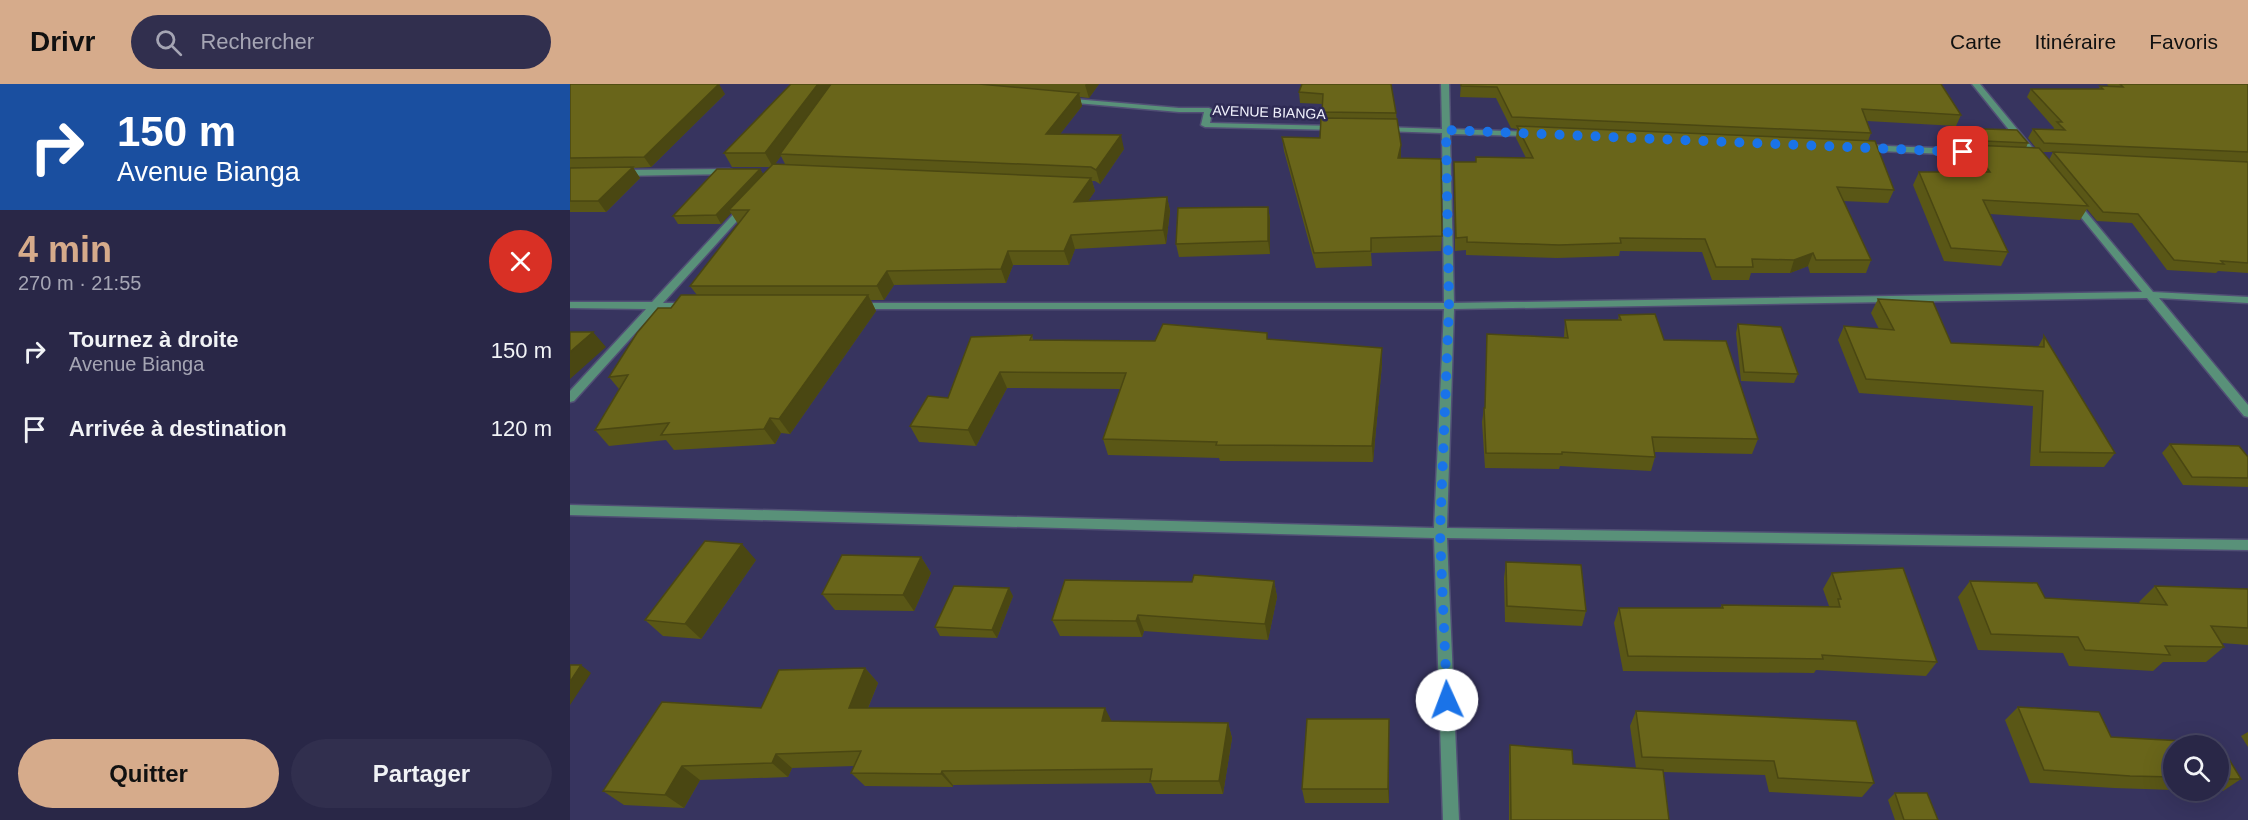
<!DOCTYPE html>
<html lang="fr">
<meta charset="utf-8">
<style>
body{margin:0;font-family:Helvetica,sans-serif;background:#312f4e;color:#f1f3f6;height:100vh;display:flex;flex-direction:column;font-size:22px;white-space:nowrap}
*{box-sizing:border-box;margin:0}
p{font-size:20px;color:#a5a5b4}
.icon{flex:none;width:33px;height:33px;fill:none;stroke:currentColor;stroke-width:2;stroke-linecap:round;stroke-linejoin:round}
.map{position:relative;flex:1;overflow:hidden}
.details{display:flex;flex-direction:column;background:#292747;width:570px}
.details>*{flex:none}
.top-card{background:#1a4fa0;color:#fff;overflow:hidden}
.fabs{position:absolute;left:1593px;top:651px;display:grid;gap:12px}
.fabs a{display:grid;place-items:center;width:66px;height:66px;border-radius:50%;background:#292747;box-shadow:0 6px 24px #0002,0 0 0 2px #454460;font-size:30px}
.pin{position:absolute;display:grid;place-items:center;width:51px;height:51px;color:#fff;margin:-26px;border-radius:12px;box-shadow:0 3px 9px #0006}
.me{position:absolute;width:66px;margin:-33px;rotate:358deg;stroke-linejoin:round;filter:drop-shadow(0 0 4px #0008)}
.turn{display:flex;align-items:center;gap:21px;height:126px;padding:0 18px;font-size:27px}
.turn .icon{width:78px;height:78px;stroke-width:2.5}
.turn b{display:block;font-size:42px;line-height:51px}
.round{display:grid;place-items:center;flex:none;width:63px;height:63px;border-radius:32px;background:#312f4e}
.headline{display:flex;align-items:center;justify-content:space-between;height:102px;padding:0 18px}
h1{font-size:36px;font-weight:800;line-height:45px;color:#d6ab8b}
.cta{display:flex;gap:12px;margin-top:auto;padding:12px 18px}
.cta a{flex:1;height:69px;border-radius:36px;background:#d6ab8b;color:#111;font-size:24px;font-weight:800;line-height:69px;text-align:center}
.cta a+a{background:#312f4e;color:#f1f3f6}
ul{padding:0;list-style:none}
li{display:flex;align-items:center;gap:18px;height:78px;padding:0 18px}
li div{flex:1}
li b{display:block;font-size:22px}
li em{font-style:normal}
header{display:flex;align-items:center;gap:36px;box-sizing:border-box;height:84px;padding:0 30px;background:#d6ab8b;color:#111}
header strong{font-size:28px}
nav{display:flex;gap:33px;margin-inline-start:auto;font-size:21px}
.search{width:420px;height:54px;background:#312f4e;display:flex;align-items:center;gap:15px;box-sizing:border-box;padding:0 21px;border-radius:33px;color:#a5a5b4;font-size:22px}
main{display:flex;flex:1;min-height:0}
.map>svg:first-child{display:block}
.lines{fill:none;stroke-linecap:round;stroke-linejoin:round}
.street-casing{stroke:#514f75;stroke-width:3}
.street{fill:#599179;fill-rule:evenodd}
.wall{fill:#5a5716;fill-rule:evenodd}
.shaded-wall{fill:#4a4712}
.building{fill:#69651a;stroke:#4a4712;stroke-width:1.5}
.route{stroke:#1a73e8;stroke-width:10;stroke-dasharray:0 18}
.labels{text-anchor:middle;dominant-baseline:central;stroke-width:5;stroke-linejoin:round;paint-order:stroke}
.far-street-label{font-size:14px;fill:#f2f3fe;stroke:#2e2a54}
</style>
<header>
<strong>Drivr</strong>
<div class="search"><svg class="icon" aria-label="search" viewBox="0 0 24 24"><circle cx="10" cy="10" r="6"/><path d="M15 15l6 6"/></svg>Rechercher</div>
<nav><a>Carte</a><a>Itinéraire</a><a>Favoris</a></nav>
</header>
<main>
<section class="details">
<div class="top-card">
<div class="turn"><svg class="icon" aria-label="right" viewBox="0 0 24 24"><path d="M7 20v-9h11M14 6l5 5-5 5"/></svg><div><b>150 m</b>Avenue Bianga</div></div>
</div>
<div class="headline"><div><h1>4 min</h1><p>270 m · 21:55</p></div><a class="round" style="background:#d93025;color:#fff"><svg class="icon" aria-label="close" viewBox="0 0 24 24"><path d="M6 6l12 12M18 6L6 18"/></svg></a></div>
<ul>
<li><svg class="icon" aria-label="right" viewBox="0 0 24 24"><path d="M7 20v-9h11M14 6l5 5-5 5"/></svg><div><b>Tournez à droite</b><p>Avenue Bianga</p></div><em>150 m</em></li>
<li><svg class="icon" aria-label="arrive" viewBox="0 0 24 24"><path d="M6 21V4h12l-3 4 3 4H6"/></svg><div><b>Arrivée à destination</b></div><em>120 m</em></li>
</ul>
<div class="cta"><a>Quitter</a><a>Partager</a></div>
</section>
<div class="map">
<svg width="1678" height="736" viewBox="0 0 1678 736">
<rect width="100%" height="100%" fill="#37345f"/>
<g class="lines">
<g class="street-casing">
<g id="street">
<polygon points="871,0 879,0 880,45 961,48 965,50 961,52 880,50 884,219 1572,208 1501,121 1499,119 1504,116 1507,117 1583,208 1678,213 1678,219 1589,214 1678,321 1678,333 1674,332 1577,214 884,225 877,444 1678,456 1678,466 877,454 889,736 873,736 864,454 0,431 0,421 864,444 874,225 289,225 284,222 289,219 874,219 872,49 813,47 809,45 813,43 872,45"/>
<polygon points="1402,0 1410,0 1471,74 1471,78 1465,78"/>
<polygon points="492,14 609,24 639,24 643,26 640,39 766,42 770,44 766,46 635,43 631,41 634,28 609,28 495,18 492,18"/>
<polygon points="1293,61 1413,66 1417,69 1413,72 1290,66 1289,64"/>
<polygon points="159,85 162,86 162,90 50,92 46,89 50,86"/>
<polygon points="174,121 177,122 177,126 93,219 119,219 123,220 124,222 123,224 87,225 4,317 0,318 0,307 76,225 0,224 0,218 82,218 171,122"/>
</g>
</g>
<use href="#street" class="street"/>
</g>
<g class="wall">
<polygon points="0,0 155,10 81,83 63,84 70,94 36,128 0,128"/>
<path d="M 221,0 L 529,0 L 519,14 L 510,13 L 512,22 L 490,50 L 554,65 L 530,100 L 525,97 L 522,97 L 525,107 L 518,117 L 597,113 L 600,127 L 596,160 L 505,165 L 499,181 L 443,181 L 436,199 L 324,201 L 314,216 L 301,216 L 306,227 L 220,350 L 211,349 L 205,360 L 104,366 L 96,356 L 39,362 L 25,346 L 49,305 L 39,293 L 101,224 L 127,211 L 120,202 L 168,140 L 161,129 L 151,140 L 108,140 L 103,132 L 190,85 L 193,90 L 200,83 L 162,83 L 154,69 ZM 211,72 L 215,80 L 205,80 Z"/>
<polygon points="732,0 826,29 831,74 872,152 871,167 801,169 802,182 746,184 714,67 712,53 750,54 752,34 752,20 730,19 729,8"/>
<polygon points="891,0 1391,31 1386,42 1297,37 1301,49 1298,57 1324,106 1318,119 1273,117 1301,176 1296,189 1240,189 1238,182 1220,189 1181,189 1179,196 1142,196 1132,168 1050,167 1049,172 987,174 896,171 896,166 885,167 884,78 906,78 906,73 956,74 946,54 947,45 941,44 926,14 890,13"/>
<path d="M 1537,0 L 1678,0 L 1678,189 L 1648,187 L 1646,189 L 1597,186 L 1562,139 L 1527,137 L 1517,125 L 1510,136 L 1420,130 L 1438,168 L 1431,182 L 1374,177 L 1343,101 L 1349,88 L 1404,88 L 1394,74 L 1399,65 L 1388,65 L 1379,52 L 1383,44 L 1458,59 L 1456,64 L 1466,64 L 1458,54 L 1463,45 L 1483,46 L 1484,44 L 1457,13 L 1461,5 L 1529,5 L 1530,2 L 1539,3 ZM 1472,68 L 1483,68 L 1479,76 Z"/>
<polygon points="698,123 700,135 700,170 609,173 606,160"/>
<polygon points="1308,215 1381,259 1468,263 1474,252 1545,369 1534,383 1460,382 1463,322 1289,309 1268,256 1274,242 1309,245 1301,229"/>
<polygon points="1049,231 1094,256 1188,355 1182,370 1085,368 1085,373 1081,387 990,382 989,385 915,384 912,338 914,324 915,324 917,250 994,253 995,236 1048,236"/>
<polygon points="1168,240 1228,290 1224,299 1171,297 1166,249"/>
<polygon points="462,251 463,256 585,257 698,255 812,264 812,280 803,378 650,377 649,374 538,371 533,355 550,305 437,304 406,362 349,358 340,342"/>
<polygon points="1600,360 1678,373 1678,403 1613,401 1592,369"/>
<polygon points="351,473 361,489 344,527 265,526 252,510"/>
<polygon points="186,476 131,555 93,552 75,536"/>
<polygon points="936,478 1016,527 1012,542 935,538 934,494"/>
<polygon points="1262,489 1367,578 1356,592 1246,586 1244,589 1053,587 1044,539 1049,524 1150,524 1152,521 1259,522 1253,505"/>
<polygon points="704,497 707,513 698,556 574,547 572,553 490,552 482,536 622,498"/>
<polygon points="1400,497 1475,514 1570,519 1569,518 1585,502 1678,505 1678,561 1652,559 1654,563 1636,578 1593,578 1583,587 1499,582 1493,569 1408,566 1388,513"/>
<polygon points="443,512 427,554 370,552 365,543"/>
<polygon points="295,584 308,599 298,624 542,638 658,639 662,654 653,710 586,710 581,699 383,701 383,703 295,702 281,689 284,682 222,684 218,693 130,696 114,724 54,721 33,707 191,624"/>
<polygon points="1448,623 1529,628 1541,653 1649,659 1671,695 1653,707 1621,706 1648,706 1648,662 1604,662 1604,706 1544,704 1460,699 1435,636"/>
<polygon points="1066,627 1304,699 1292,713 1199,708 1195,691 1093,688 1099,736 939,736 939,672 940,661 1003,680 1066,684 1060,642"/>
<polygon points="819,635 819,719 735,719 732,705"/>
<polygon points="1678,648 1678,663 1671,652"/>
<polygon points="1325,709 1368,736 1325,736 1318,716"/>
</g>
<g class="shaded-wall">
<polygon points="149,0 155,10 81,83 74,73"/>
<polygon points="248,0 264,0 210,70 211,72 203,83 195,69"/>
<polygon points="516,0 529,0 519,14 515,1"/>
<polygon points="509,9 512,22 480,63 476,50"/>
<polygon points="551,51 554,65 530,100 526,86"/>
<polygon points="831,61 831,75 828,74"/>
<polygon points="63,83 70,94 36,128 28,117"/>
<polygon points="190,85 195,93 159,126 161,129 151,140 146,131"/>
<polygon points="521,94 525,107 508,132 504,118"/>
<polygon points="597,113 600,127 596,160 593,146"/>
<polygon points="698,123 700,135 700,170 698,157"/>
<polygon points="501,151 505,165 499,181 494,167"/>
<polygon points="438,167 443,181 436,199 431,185"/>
<polygon points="1243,169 1238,182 1220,189 1224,176"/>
<polygon points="317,187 324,201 314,216 307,202"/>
<polygon points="298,211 306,227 220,350 209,335"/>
<polygon points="23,248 36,263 0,295 0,268"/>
<polygon points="812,264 812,280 803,378 802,362"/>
<polygon points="430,288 437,304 406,362 398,346"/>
<polygon points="200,334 211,349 205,360 194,345"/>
<polygon points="172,460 186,476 131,555 115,540"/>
<polygon points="351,473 361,489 344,527 333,511"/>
<polygon points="704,497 707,513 698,556 695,540"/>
<polygon points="439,504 443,512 427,554 422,546"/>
<polygon points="568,531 574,547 572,553 566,537"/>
<polygon points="11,581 21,589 0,621 0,598"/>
<polygon points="295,584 308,599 292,638 279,624"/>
<polygon points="535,624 542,638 532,637"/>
<polygon points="819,635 819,719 818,705"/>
<polygon points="658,639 662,654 653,710 649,697"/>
<polygon points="206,670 222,684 218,693 202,679"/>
<polygon points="112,682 130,696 114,724 95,711"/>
<polygon points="372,687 383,701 383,703 371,690"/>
</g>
<g class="building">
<polygon points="0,0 149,0 74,73 0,74"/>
<polygon points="221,0 248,0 195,69 154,69"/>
<polygon points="261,0 409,0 509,9 476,50 551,51 526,86 521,83 210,70"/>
<polygon points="732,0 821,0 826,29 752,28 753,10 729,8"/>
<polygon points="891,0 1371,0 1391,31 1292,25 1301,49 942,33 927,3 891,2"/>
<polygon points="1550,0 1678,0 1678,68 1474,59 1463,45 1495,46 1487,38 1492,38 1461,5 1533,5 1530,2 1553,3"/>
<polygon points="751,34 827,35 831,61 828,74 871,75 872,152 801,154 801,167 744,169 712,53 750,54"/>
<polygon points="947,42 1305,57 1324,106 1267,103 1301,176 1246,176 1243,169 1224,176 1182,175 1183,183 1146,183 1135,155 1050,154 1051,159 989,161 897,158 897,153 886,154 884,78 906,78 906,73 963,74"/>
<polygon points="1383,44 1447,46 1458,59 1392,56"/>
<polygon points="1401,61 1469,64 1518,122 1413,116 1438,168 1381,164 1349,88 1420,88"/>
<polygon points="1483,68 1678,78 1678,179 1651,177 1654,180 1604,176 1568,130 1533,128"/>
<polygon points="203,80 521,94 504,118 597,113 593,146 501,151 494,167 438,167 431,185 317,187 307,202 120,202 179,126 159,126"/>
<polygon points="63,83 28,117 0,117 0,84"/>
<polygon points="147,85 190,85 146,131 103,132"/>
<polygon points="698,123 698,157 606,160 608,124"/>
<polygon points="111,211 298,211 209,335 200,334 194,345 91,351 99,339 25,346 58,291 39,293 67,249 88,224 101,224"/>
<polygon points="1308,215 1363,218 1381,259 1474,263 1474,252 1545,369 1470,368 1473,307 1296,295 1274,242 1324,246"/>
<polygon points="1085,230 1094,256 1156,257 1188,355 1082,353 1085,373 992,368 992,370 916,369 914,324 915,324 917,250 998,254 995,236 1051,236 1049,231"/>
<polygon points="593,240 697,249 697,255 812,264 802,362 646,361 647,358 533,355 556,289 430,288 398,346 340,342 358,312 378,314 401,253 462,251 460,256 585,257"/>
<polygon points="1168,240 1211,243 1228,290 1174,288"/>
<polygon points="0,248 23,248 0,268"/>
<polygon points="1600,360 1669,362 1678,373 1678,394 1622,393"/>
<polygon points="135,457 172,460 115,540 75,536"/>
<polygon points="272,471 351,473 333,511 252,510"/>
<polygon points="936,478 1011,481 1016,527 937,522"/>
<polygon points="1333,484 1367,578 1252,571 1253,575 1058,572 1049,524 1153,524 1152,521 1270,523 1268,515 1271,515 1262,489"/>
<polygon points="624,491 704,497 695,540 568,531 566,537 482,536 495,496 622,498"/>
<polygon points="1400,497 1467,499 1475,514 1597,521 1585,502 1678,505 1678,544 1641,542 1654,563 1595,562 1600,571 1515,566 1508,553 1421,550"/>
<polygon points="384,502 439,504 422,546 365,543"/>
<polygon points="0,581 11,581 0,598"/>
<polygon points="295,584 279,624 535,624 532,637 658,639 649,697 580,697 582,685 372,687 371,690 281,689 291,667 206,670 202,679 112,682 95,711 33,707 92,618 191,624 209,586"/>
<polygon points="1448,623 1529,628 1541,653 1649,659 1671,695 1648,695 1648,662 1604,662 1604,693 1560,692 1474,686"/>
<polygon points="1066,627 1286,637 1304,699 1208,694 1204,677 1072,673"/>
<polygon points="737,635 819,635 818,705 732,705"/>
<polygon points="940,661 1002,666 1003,680 1093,686 1099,736 941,736"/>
<polygon points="1325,709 1357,709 1368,736 1334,736"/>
</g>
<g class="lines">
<polyline class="route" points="877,616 870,449 879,222 876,46 1393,68"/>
</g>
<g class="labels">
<g class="far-street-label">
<text transform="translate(699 28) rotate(2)">AVENUE BIANGA</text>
</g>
</g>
</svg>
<div class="fabs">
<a><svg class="icon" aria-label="search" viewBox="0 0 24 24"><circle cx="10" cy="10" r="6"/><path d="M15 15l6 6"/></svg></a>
</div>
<div class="pin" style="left:1393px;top:68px;background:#d93025"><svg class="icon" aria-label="arrive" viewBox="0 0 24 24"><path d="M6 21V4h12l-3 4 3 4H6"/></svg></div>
<svg class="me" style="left:877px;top:616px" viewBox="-20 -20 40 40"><circle r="19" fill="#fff"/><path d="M0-13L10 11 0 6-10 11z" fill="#1a73e8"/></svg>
</div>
</main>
